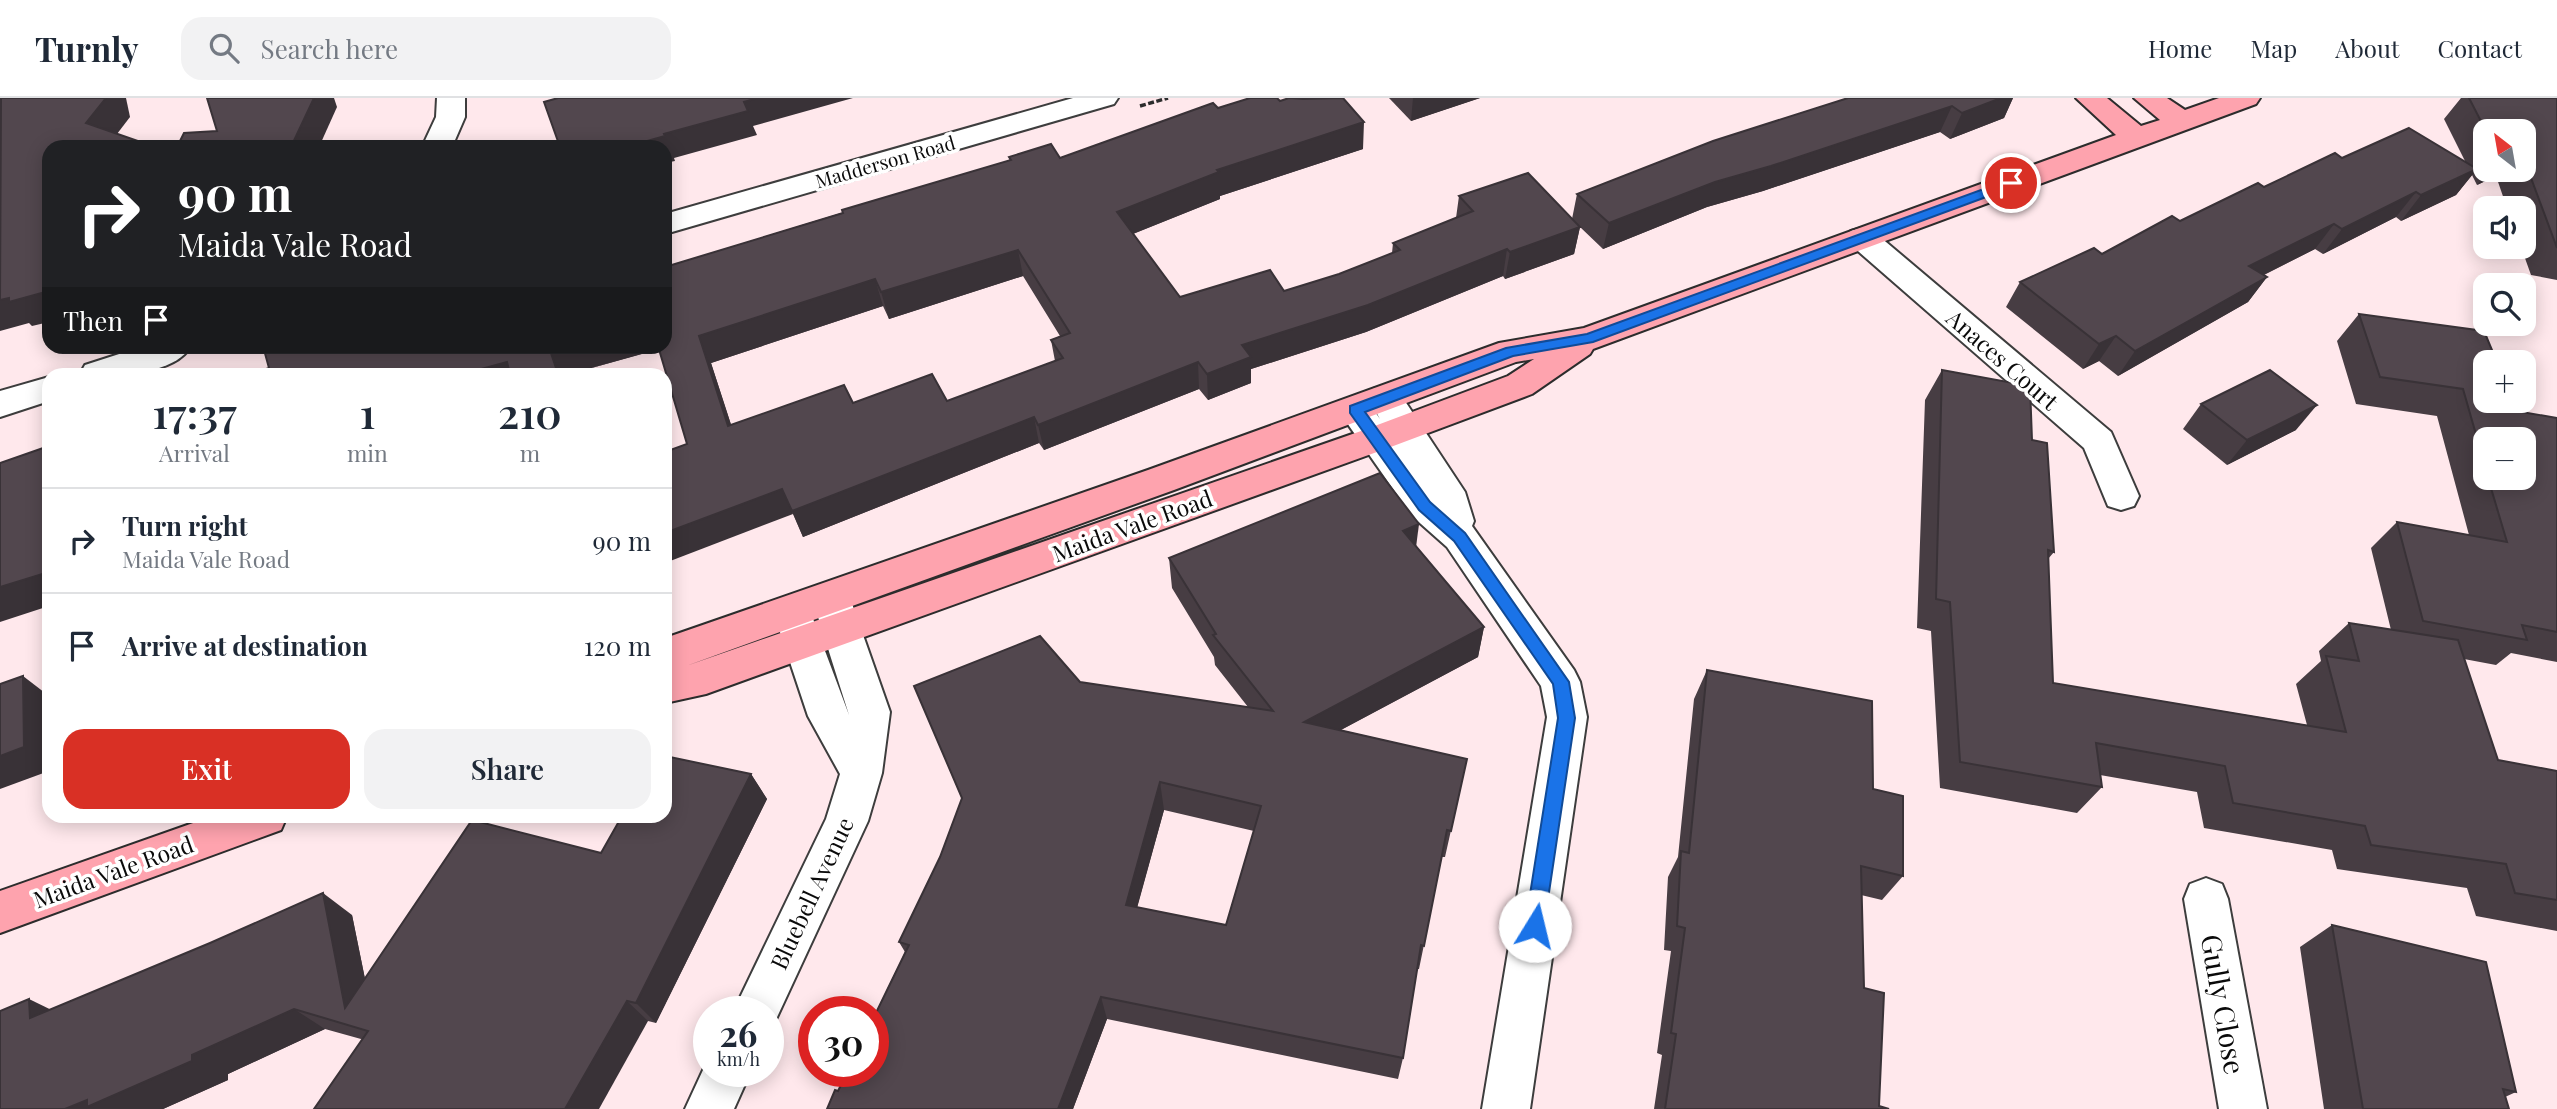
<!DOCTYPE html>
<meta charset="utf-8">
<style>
body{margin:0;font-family:"Playfair Display",serif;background:#f2f2f3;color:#1f2937;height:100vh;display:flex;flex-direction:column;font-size:26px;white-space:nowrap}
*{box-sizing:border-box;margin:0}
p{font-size:23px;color:#747a83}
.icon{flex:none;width:38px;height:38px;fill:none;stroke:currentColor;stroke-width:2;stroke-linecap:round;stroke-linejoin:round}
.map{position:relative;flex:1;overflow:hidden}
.panel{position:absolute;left:42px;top:270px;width:630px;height:455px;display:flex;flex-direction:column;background:#fff;border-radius:21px;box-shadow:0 4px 18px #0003}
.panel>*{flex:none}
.banner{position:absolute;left:42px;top:42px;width:630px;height:214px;border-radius:21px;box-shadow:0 4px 18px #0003;background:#202124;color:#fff;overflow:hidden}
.needle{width:46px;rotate:329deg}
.tools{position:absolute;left:2473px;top:21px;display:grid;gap:14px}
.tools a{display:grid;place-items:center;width:63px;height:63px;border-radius:14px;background:#fff;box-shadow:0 4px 18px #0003;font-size:35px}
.speed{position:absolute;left:693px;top:898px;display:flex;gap:14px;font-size:35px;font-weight:700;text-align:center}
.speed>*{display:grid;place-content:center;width:91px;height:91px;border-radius:50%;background:#fff;box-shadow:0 4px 18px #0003;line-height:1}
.speed small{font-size:18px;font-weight:400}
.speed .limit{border:10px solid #d22;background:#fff;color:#111}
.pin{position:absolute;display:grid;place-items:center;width:60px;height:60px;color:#fff;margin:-30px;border:4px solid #fff;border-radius:50%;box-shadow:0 2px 7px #0007}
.me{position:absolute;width:77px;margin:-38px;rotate:9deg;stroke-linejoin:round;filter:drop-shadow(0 0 5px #0008)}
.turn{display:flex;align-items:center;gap:24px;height:147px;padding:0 21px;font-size:32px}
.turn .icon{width:91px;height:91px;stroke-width:2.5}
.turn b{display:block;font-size:49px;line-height:60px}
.then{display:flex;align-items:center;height:66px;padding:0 21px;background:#0003;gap:14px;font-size:26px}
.eta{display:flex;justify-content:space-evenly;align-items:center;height:119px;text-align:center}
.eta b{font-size:42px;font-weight:600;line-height:49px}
.cta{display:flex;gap:14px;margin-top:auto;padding:14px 21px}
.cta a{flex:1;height:80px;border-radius:21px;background:#d93025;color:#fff;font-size:28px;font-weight:600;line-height:80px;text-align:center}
.cta a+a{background:#f2f2f3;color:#1f2937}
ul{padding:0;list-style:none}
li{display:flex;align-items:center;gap:21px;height:105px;padding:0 21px;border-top:2px solid #e0e1e3}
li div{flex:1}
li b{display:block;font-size:26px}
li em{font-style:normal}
header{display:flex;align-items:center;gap:42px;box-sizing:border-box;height:98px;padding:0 35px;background:#fff;border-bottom:2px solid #e0e1e3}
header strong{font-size:33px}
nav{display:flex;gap:38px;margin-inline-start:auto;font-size:24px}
.search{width:490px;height:63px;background:#f2f2f3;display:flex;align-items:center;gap:18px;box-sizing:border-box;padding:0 24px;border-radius:21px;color:#747a83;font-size:26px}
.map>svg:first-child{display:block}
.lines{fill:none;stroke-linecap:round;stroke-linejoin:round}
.street-casing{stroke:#3d3d3d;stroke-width:4}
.secondary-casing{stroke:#2c2c2c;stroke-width:4}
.path{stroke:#2c2c2c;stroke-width:3.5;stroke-dasharray:6 2.5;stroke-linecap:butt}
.street{fill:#fff;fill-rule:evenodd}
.secondary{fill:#fea3ae;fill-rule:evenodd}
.wall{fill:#473d43;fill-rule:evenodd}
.shaded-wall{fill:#393237}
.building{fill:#52474e;stroke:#393237;stroke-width:2;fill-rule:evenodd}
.route{fill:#1a73e8;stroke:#114b97;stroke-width:2}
.labels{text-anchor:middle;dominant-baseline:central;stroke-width:7;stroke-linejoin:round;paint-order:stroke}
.far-street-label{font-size:19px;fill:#0a0a0a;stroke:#fff}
.street-label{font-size:23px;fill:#0a0a0a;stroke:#fff}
.near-street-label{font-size:28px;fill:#0a0a0a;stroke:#fff}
</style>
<header>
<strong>Turnly</strong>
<div class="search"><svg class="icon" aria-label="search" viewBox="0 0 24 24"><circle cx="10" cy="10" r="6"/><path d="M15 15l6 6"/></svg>Search here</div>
<nav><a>Home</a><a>Map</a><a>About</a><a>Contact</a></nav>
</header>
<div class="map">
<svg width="2557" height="1011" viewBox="0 0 2557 1011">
<rect width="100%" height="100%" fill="#ffe8ec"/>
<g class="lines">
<g class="street-casing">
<g id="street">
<polygon points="437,0 465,0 465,19 452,49 422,49 436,19"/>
<polygon points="1073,0 1118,0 1114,6 665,136 665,116"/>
<polygon points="1862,130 1873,133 2111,334 2139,398 2134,408 2121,412 2108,408 2084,350 1851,147 1846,140 1851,133"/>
<path d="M 144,248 L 191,248 C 174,278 110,279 80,276 L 85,267 Z"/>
<polygon points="49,279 49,303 0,319 0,293"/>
<path d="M 1385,288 L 1397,291 L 1465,394 L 1474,423 L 1472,428 L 1574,572 L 1580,584 L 1587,619 L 1530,1011 L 1482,1011 L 1547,619 L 1541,588 L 1447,449 L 1412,418 L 1338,312 L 1343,303 C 1363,297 1369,305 1380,321 L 1368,300 L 1373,291 Z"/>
<polygon points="831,485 845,489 850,500 890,614 882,675 868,723 772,930 768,932 768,914 733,914 826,721 840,676 808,618 773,513 778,502 792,497 806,502 849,617 812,500 817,489"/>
<polygon points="2206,780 2222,786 2228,801 2267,1011 2219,1011 2184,801 2190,786"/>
<polygon points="709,959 709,973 751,973 734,1011 685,1011"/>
</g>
</g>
<g class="secondary-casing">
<g id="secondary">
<path d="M 2076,0 L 2107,0 L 2141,28 L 2160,22 L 2134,0 L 2167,0 L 2185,12 L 2219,0 L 2260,0 L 2256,6 L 1593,251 L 1590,256 L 1532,296 L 1388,350 L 706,596 L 665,605 L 665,541 L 671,538 L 1148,372 L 1499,245 L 1584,230 L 2116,37 ZM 1534,261 L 1508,278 L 1364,332 L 686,568 L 1174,392 L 1516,264 Z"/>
<polygon points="213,718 287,718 281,732 0,835 0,793"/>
</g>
</g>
<g class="path">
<polyline points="1140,8 1168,0"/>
<polyline points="217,254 228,248"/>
</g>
<use href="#street" class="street"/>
<use href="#secondary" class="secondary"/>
</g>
<g class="wall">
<polygon points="1389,0 1480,0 1411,23"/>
<path d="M 2013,0 L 2004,20 L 1950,41 L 1940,34 L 1763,93 L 1707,109 L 1603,151 L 1580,129 L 1574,156 L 1505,181 L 1503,178 L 1366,234 L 1251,271 L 1251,285 L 1208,302 L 1199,291 L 1044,352 L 1039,345 L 803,439 L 793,416 L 687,346 L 659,251 L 570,276 L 665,248 L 682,164 L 1010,63 L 1009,59 L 1060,60 L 1218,10 L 1280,3 L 1363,51 L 1220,98 L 1220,101 L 1133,136 L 1180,199 L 1284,193 L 1339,176 L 1392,155 L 1393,145 L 1456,120 L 1459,98 L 1572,121 L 1577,96 L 1713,43 ZM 1023,178 L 1060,238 L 1051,242 L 1055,263 L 947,303 L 853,305 L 731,327 L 711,265 L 883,208 L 889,221 Z"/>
<path d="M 2461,0 L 2557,0 L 2557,182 L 2531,177 L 2521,149 L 2524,149 L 2524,110 L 2507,110 L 2496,78 L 2477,87 L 2472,77 L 2456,97 L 2401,123 L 2396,119 L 2323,156 L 2315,151 L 2264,177 L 2267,179 L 2248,204 L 2118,278 L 2099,263 L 2083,271 L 2006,209 L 2020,184 L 2102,156 L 2180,123 L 2342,60 L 2466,65 L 2444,21 ZM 2485,33 L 2524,33 L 2524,72 L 2485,72 Z"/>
<path d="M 2359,216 L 2516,313 L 2557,320 L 2557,564 L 2511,555 L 2496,567 L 2464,561 L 2498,662 L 2557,673 L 2557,833 L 2476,818 L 2467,790 L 2337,771 L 2332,752 L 2204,730 L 2197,694 L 2100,677 L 2102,689 L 2077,715 L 1940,690 L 1931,533 L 1917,530 L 1925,302 L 1942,272 L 2032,342 L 2054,454 L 2048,461 L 2053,585 L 2307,627 L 2296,586 L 2321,563 L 2319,553 L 2349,525 L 2391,532 L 2371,450 L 2397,424 L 2469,437 L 2437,318 L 2356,306 L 2337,243 ZM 2485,341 L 2524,380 L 2485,380 Z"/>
<polygon points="2201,306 2296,332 2227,367 2183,331"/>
<path d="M 1416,449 L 1484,529 L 1478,559 L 1341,632 L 1467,661 L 1445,759 L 1442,759 L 1419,871 L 1417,871 L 1403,960 L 1398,981 L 1107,921 L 1073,1011 L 827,1011 L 838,993 L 905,854 L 899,844 L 940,759 L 962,701 L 914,588 L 1080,584 L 1248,609 L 1215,567 L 1214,559 L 1172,490 L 1169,460 ZM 1164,712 L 1254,733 L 1226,827 L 1137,809 Z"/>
<polygon points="1707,572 1873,691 1903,778 1882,802 1861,797 1864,890 1879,1008 1889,1011 1654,1011 1662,957 1657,955 1671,853 1664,852 1668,779 1678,759 1694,601"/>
<polygon points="751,676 767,701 656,925 648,923 361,941 325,931 228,976 228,982 163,1011 51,911 352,817 365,881"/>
<polygon points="2332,827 2516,994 2505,999 2509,1011 2324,1011 2300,849"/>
</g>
<g class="shaded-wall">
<polygon points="106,0 126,0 130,19 107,49 86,25"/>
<polygon points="314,0 334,0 337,9 319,49 291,49"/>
<polygon points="758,0 853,0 753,28 757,37 674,60 675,63 665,65 665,49 626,49 664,36 744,4"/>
<polygon points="1413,0 1480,0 1411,23"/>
<polygon points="2001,0 2013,0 2004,20 1950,41 1962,15"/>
<polygon points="1952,8 1940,34 1763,93 1707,109 1603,151 1609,125 1715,84"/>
<polygon points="1364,24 1363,51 1220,98 1220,101 1120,141 1117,114 1217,72"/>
<polygon points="617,45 618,49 603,49"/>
<polygon points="2477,71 2456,97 2401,123 2421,97"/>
<polygon points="2490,72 2501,72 2496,78 2477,87"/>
<polygon points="2416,94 2396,119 2323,156 2342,131"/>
<polygon points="2334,126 2315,151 2231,193 2249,168"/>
<polygon points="1580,129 1574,156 1505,181 1510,154"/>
<polygon points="1507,151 1503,178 1366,234 1251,271 1251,285 1208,302 1207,276 1242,247"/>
<polygon points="1018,152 1023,178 889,221 881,194"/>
<polygon points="2267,179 2248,204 2118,278 2135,253"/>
<polygon points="875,181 883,208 711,265 740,354 728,328 699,238"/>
<polygon points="49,193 49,224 32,228 29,225 0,233 0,202"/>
<polygon points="2116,238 2099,263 2083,271 2099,246"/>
<polygon points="561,248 662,248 660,251 570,276 558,276 550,252"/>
<polygon points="507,264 514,276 463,276"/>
<polygon points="1198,264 1199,291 1044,352 1038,327"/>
<polygon points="2317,307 2296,332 2227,367 2247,342"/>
<polygon points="1034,319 1039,345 803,439 792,413"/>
<polygon points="782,391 793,416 665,465 665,435"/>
<polygon points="1419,426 1415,457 1403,433"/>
<polygon points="49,474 49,508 0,524 0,489"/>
<polygon points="1484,529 1478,559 1303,652 1304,624"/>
<polygon points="23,578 49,598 49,673 0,691 0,658"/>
<polygon points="751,676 767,701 656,925 636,905"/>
<polygon points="1160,684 1164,712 1131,832 1126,807"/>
<polygon points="323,795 352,817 375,930 345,910"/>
<polygon points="1101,899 1107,921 1073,1011 1058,1011"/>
<polygon points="29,901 70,921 30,920"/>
<polygon points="627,903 648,923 599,1011 565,1011"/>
<polygon points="294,911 325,931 228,976 228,982 163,1011 65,1011 192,957"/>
</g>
<g class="building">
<polygon points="1,0 106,0 86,25 155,49 49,49 49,193 9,204 9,200 0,202"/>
<polygon points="207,0 314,0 291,49 177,49 184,35 217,33"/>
<polygon points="558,0 758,0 744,4 748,13 664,36 665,38 626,49 618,49 617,45 603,49 560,49 544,4"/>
<path d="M 1250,0 L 1277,0 L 1280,3 L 1289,0 L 1303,1 L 1343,0 L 1364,24 L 1217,72 L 1219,74 L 1117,114 L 1180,199 L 1270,172 L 1284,193 L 1339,176 L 1400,152 L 1393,145 L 1473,113 L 1459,98 L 1528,75 L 1580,129 L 1510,154 L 1507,151 L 1368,207 L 1242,247 L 1251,259 L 1207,276 L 1198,264 L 1038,327 L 1034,319 L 792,413 L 782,391 L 665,435 L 665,354 L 687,346 L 658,248 L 665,248 L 665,169 L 843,115 L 842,112 L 1011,62 L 1009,59 L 1051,46 L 1060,60 L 1213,5 L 1218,10 ZM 1018,152 L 1070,235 L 1051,242 L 1063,260 L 947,303 L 932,276 L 853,305 L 844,287 L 728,328 L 699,238 L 875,181 L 881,194 Z"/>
<polygon points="1848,0 2001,0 1962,15 1952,8 1771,68 1715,84 1609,125 1577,96 1713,43"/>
<polygon points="2469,0 2557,0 2557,150 2524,61 2524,33 2486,33"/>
<polygon points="2409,30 2477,71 2421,97 2416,94 2342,131 2334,126 2249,168 2267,179 2135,253 2116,238 2099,246 2020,184 2094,150 2102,156 2172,118 2180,123 2258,85 2264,89 2335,55 2342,60"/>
<polygon points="2359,216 2484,233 2497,264 2485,264 2485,303 2512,303 2516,313 2557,320 2557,534 2522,527 2527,542 2423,523 2397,424 2507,444 2488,380 2524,380 2524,341 2485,341 2485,368 2463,291 2380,279"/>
<polygon points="263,248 561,248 550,252 558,276 510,276 507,264 463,276 252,276 269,270"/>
<polygon points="1942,272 2030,288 2032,342 2047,345 2054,454 2048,452 2053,585 2346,634 2326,558 2359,563 2349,525 2458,542 2498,662 2557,673 2557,802 2515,795 2506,766 2371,747 2365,728 2233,705 2225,668 2096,645 2102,689 1960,664 1950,504 1936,501"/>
<polygon points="2270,272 2317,307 2247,342 2201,306"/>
<polygon points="49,348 49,474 0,489 0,365"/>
<path d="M 1380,375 L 1419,426 L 1403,433 L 1484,529 L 1304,624 L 1467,661 L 1451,733 L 1447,732 L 1424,848 L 1421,847 L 1403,960 L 1101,899 L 1058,1011 L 827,1011 L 835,992 L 838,993 L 848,973 L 873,973 L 873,921 L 909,847 L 899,844 L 940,759 L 962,700 L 914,588 L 1040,538 L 1080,584 L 1273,613 L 1213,537 L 1216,536 L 1169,460 ZM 1160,684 L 1261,708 L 1226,827 L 1126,807 Z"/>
<polygon points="1707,572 1872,603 1873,691 1903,698 1903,778 1861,768 1864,890 1884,895 1879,1008 1889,1011 1665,1011 1676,936 1671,935 1685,830 1677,828 1681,753 1689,755"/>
<polygon points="23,578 24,649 0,658 0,586"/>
<polygon points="665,658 751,676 636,905 627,903 565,1011 314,1011 368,933 294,911 192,957 192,963 87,1009 87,1002 65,1011 0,1011 0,913 29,901 30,920 210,845 323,795 345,910 472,722 601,755 622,718 665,718"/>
<polygon points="2332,827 2486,864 2516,994 2503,991 2509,1011 2363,1011"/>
</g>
<polygon class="route" points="2011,81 2016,82 2016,88 1593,244 1513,258 1365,314 1430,404 1465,435 1569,584 1575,620 1544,828 1541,834 1535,837 1528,834 1525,828 1558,620 1553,586 1454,443 1419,412 1350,315 1350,308 1506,250 1587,236"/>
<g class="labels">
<g class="far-street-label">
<text transform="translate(885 63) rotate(-16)">Madderson Road</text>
</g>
<g class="street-label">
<text transform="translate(2003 261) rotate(41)">Anaces Court</text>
<text transform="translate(1132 427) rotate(-20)">Maida Vale Road</text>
<text transform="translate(113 773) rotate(-20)">Maida Vale Road</text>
<text transform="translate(811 795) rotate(-65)">Bluebell Avenue</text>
</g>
<g class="near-street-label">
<text transform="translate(2224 906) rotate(80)">Gully Close</text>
</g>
</g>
</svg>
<div class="tools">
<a><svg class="needle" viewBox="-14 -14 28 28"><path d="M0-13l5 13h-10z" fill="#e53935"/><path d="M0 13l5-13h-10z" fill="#747a83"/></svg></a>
<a><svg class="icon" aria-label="sound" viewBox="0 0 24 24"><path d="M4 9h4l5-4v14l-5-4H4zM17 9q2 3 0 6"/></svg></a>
<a><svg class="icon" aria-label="search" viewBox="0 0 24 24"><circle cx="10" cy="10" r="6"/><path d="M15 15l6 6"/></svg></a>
<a>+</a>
<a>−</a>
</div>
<div class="speed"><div>26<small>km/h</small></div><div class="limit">30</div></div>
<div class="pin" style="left:2011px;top:85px;background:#d93025"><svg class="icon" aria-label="arrive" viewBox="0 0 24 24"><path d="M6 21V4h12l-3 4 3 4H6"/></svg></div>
<svg class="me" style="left:1535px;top:828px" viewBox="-20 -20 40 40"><circle r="19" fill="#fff"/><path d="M0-13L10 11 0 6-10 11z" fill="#1a73e8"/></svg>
<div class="banner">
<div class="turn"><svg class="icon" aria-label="right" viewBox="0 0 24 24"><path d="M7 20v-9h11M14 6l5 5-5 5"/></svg><div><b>90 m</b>Maida Vale Road</div></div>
<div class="then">Then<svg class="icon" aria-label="arrive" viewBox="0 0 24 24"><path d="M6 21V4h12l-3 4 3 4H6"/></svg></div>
</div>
<section class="panel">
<div class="eta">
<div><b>17:37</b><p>Arrival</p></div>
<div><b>1</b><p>min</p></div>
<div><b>210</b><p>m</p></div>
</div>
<ul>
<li><svg class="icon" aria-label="right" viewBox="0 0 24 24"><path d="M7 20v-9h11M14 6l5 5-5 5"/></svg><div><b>Turn right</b><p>Maida Vale Road</p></div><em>90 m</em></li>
<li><svg class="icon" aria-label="arrive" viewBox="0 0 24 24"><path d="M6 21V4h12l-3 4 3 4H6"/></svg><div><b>Arrive at destination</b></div><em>120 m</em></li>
</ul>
<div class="cta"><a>Exit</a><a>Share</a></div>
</section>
</div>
